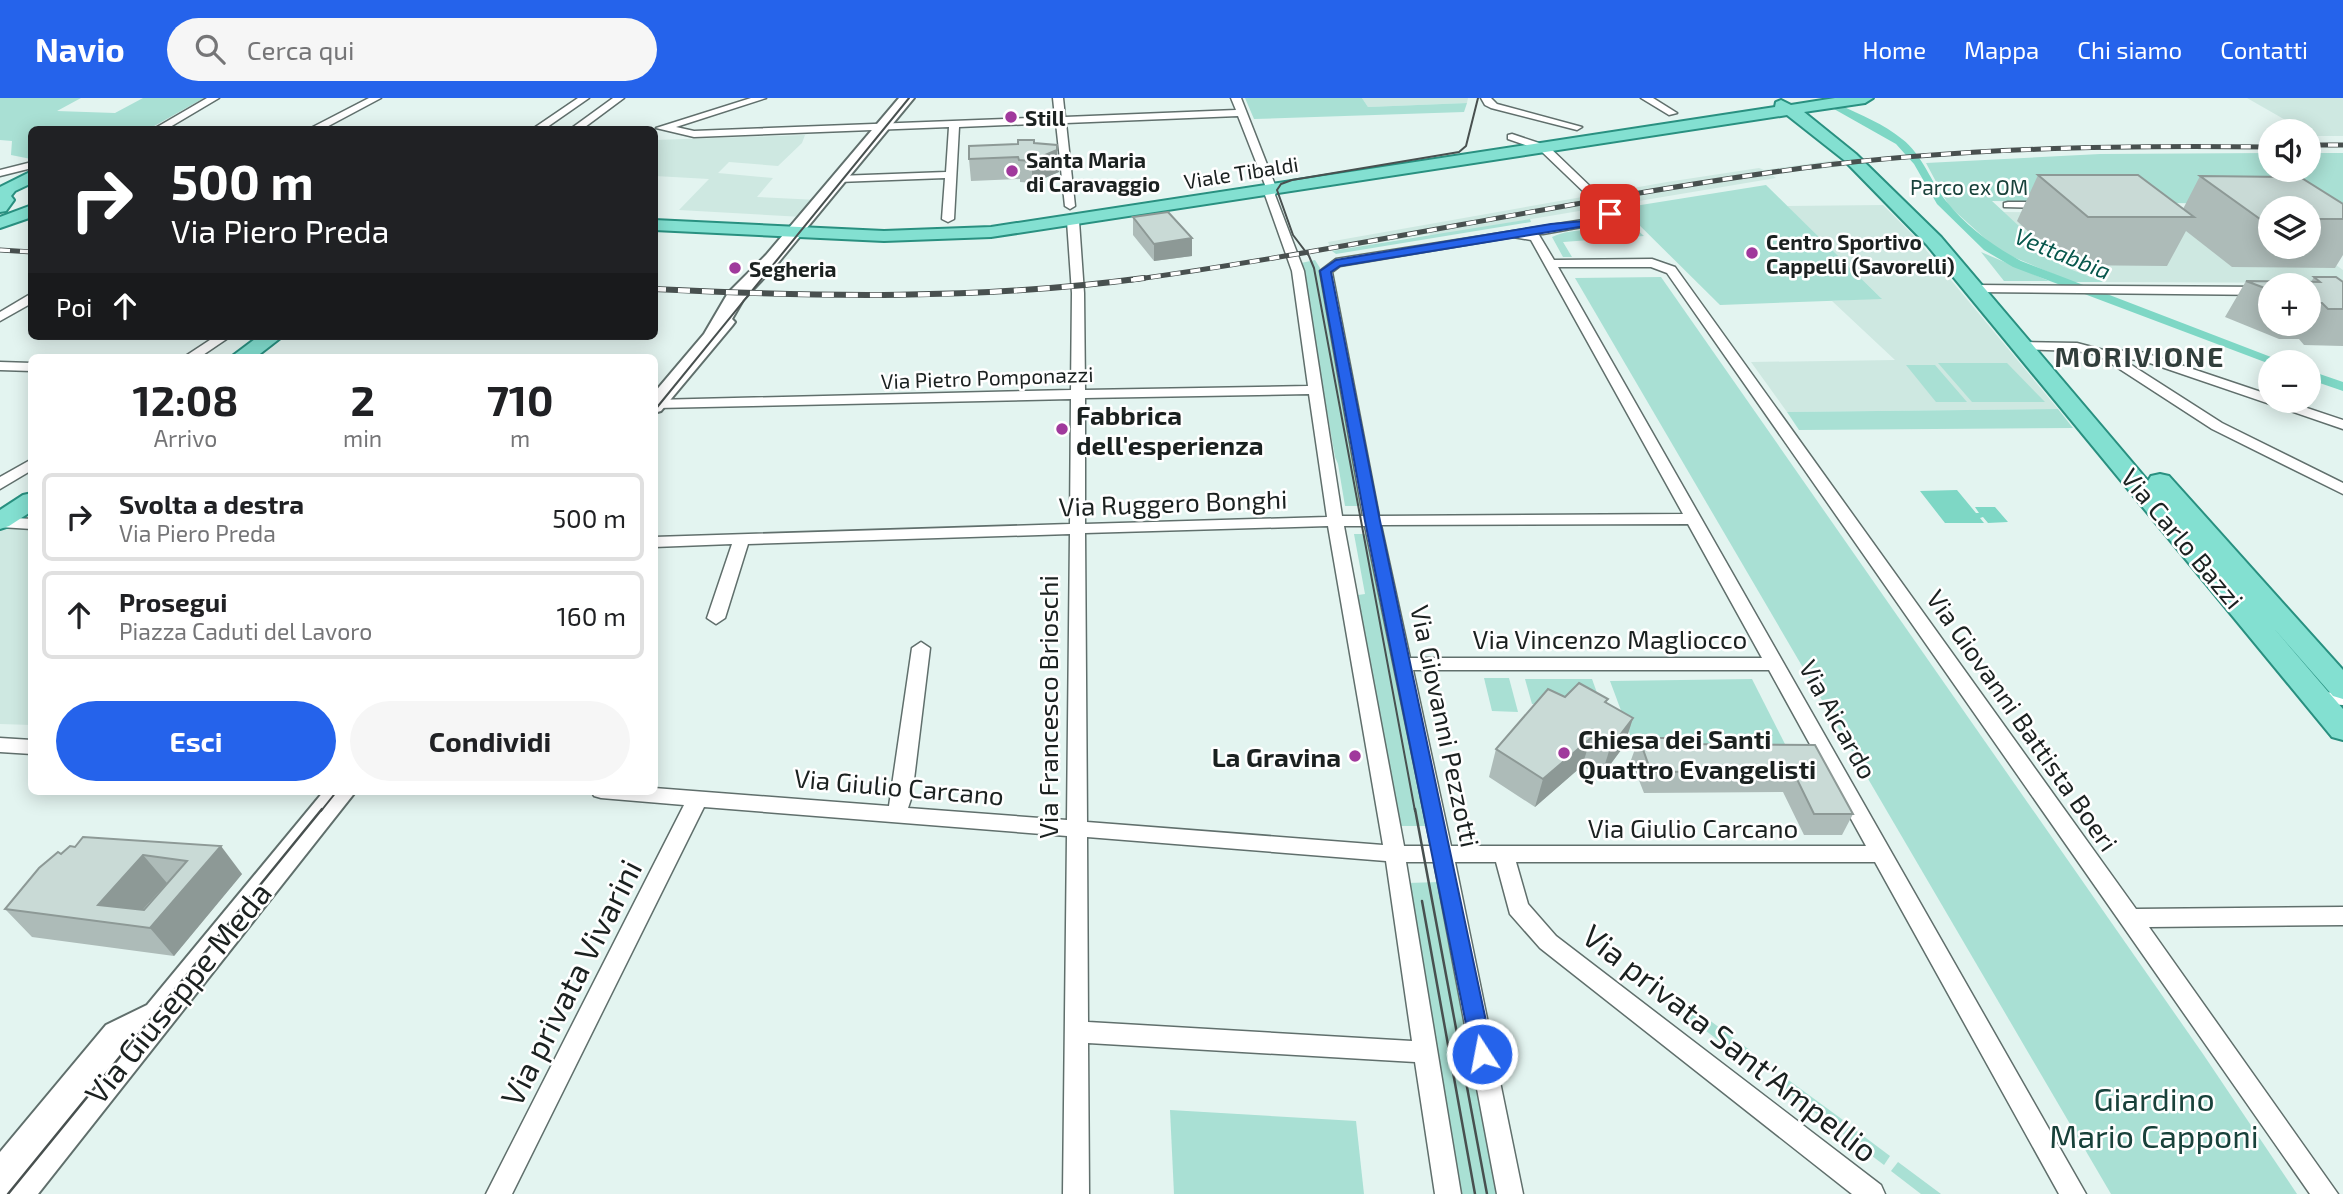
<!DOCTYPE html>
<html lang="it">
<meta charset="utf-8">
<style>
body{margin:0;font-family:"Exo 2",sans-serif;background:#f6f6f6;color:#202124;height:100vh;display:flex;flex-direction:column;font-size:26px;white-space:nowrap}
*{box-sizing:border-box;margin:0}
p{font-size:23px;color:#757577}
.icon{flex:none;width:38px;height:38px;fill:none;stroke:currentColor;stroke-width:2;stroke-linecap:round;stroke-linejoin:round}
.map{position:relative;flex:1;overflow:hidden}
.drawer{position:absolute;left:28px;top:256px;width:630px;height:441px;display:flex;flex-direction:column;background:#fff;border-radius:10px;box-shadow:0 4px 18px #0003}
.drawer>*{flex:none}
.guide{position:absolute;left:28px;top:28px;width:630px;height:214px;border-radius:10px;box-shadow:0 4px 18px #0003;background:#202124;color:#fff;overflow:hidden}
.buttons{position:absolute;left:2258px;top:21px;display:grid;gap:14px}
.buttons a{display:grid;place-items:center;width:63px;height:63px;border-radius:50%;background:#fff;box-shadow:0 4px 18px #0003;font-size:35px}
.pin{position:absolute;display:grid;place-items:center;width:60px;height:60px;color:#fff;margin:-30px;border-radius:14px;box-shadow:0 4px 10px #0006}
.me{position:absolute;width:77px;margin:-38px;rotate:349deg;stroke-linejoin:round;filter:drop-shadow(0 0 5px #0008)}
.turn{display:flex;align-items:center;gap:24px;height:147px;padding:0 28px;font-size:32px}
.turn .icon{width:91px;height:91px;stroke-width:2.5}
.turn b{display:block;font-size:49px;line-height:60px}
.then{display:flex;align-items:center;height:66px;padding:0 28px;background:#0003;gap:14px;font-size:26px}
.eta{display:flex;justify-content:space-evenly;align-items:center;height:119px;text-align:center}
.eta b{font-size:42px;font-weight:700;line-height:49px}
.primary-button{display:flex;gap:14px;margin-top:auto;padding:14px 28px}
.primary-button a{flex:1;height:80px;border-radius:42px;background:#2563eb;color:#fff;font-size:28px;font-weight:700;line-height:80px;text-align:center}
.primary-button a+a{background:#f6f6f6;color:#202124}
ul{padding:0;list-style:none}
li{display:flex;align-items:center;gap:21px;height:88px;margin:0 14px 10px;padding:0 14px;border:4px solid #e0e0e0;border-radius:10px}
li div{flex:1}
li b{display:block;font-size:26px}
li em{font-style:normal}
header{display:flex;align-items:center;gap:42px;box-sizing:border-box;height:98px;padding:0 35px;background:#2563eb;color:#fff}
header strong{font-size:33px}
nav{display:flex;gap:38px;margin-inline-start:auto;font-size:24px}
.search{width:490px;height:63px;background:#f6f6f6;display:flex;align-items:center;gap:18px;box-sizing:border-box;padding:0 24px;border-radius:38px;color:#757577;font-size:26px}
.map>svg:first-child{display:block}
.built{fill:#cee8e1}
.green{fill:#a9e0d4}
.water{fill:#7ed7c5}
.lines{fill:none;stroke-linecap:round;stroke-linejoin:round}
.canal{fill:#7ed7c5;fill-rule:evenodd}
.street-tunnel{stroke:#bbcac6;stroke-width:10;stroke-dasharray:10 5;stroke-linecap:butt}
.street-casing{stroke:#606f6c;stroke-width:3}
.secondary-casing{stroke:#606f6c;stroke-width:4}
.primary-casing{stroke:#299080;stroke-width:4}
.street{fill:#fff;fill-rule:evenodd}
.secondary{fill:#fff;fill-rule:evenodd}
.primary{fill:#83e0d1;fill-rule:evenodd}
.tram-far1{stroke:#48504f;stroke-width:2}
.tram{stroke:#48504f;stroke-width:2.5}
.rail-far1-casing{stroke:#48504f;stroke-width:5}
.rail-casing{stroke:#48504f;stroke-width:6}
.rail-far1{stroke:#fff;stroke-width:3.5;stroke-dasharray:10;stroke-linecap:butt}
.rail{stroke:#fff;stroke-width:4.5;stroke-dasharray:12;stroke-linecap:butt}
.wall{fill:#adbbb8;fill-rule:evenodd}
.shaded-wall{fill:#8d9996}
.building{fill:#c9dad6;stroke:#8d9996;stroke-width:2;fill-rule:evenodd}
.route{fill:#2563eb;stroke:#184099;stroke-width:2}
.poi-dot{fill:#a0399c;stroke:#fff;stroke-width:2.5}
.labels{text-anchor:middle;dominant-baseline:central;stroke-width:5;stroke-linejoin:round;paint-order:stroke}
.far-poi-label{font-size:21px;font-weight:bold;fill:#1b2120;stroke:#fff;text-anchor:start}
.far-street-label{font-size:21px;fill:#1b2120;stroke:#fff}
.far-park-label{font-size:21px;fill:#18413a;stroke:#fff}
.far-water-label{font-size:23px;font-style:italic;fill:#07574c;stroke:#fff}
.poi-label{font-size:26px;font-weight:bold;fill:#1b2120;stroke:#fff;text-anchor:start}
.street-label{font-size:26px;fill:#1b2120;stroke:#fff}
.far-district-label{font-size:28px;font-weight:bold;letter-spacing:2px;fill:#323f3c;stroke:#fff}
.near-street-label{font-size:32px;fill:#1b2120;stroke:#fff}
.near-park-label{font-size:32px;fill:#18413a;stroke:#fff}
</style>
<header>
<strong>Navio</strong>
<div class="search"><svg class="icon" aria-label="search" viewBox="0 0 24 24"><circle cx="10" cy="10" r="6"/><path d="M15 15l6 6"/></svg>Cerca qui</div>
<nav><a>Home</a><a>Mappa</a><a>Chi siamo</a><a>Contatti</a></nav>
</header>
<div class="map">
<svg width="2343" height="1096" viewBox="0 0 2343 1096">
<rect width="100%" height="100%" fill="#e3f4f0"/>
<g class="built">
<polygon points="1362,0 1468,0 1467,5 1368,9"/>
<polygon points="2247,0 2343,0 2343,38 2313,38"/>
<polygon points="805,37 802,45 778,68 729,64 718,75 773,80 757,99 818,102 803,119 679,112 709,81 655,78 655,42"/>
<polygon points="1837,62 1845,68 1771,76 1776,80 1431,138 1429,136 1332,153 1328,144 1667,84 1759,70 1764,72"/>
<polygon points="1883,107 1916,140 2058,311 1787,314 1751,264 1895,262 1832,203 1881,200 1787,108"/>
<polygon points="2003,114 2266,117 2270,149 2308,147 2343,172 2343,185 2104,184 2062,168"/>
<polygon points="0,426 31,427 31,627 0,626"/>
</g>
<g class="green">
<polygon points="0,0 81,0 57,13 115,15 143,0 204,0 149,31 32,32 31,61 11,57 12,43 0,42"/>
<polygon points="1245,0 1362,0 1368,9 1467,5 1464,14 1254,21"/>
<polygon points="2270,55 2270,72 2308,72 2308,55 2343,55 2343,124 2308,110 2258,106 1992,103 2062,168 2104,184 2072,184 1999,153 1949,108 1926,65 2100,56"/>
<polygon points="1766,87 1882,201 1720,207 1622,110"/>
<polygon points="1530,121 1531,124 1336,156 1332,153"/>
<path d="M 1625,121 L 1644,138 L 1563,144 L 1572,159 L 1563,159 L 1552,139 C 1574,128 1603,136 1625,121 Z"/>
<polygon points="1981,154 2049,183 2004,183"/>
<polygon points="1315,162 1320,170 1357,358 1352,359 1362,408 1345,408 1338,366 1335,359 1301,165"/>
<polygon points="1661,179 2203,956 2297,1096 2111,1096 1575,180"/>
<polygon points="1938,265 2007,265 2045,304 1972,304"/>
<polygon points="1906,267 1935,267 1967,304 1936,304"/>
<polygon points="2058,311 2073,330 1799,332 1787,314"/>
<polygon points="1354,436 1370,436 1431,728 1400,728 1358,497 1365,496"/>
<polygon points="1484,580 1509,580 1518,614 1492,613"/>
<polygon points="1525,581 1592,581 1601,606 1532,606"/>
<polygon points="1752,581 1790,656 1638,658 1610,583"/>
<polygon points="1440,784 1502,1096 1461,1096 1407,785"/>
<polygon points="1693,910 1751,953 1743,961 1685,917"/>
<polygon points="1783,978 1843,1022 1836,1030 1776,986"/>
<polygon points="1170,1012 1356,1023 1364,1096 1174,1096"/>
<polygon points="1850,1028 1890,1058 1884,1067 1843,1036"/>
<polygon points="1898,1064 1941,1096 1921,1096 1891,1073"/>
</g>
<polygon class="water" points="1957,392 1976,415 1979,415 1975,409 1995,409 2008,424 1988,425 1983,419 1980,420 1984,425 1945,425 1920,393"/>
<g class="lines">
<g class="canal">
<path d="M 1834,7 L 1840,7 C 1861,17 1884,26 1902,41 C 1923,57 1930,83 1946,103 C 1966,128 1993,148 2021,163 L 2284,264 L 2270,266 L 2013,169 L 1984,152 L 1937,106 L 1914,66 L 1896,46 L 1834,11 Z"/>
<polygon points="2308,272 2343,284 2343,293 2308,281"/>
</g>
<polyline class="street-tunnel" points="1592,96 1608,110"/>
<g class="street-casing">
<g id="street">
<polygon points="207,0 219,0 165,32 152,32"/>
<polygon points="369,0 381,0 321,32 307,32"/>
<polygon points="578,0 589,0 543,32 531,32"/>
<polygon points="613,0 624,0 581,32 569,32"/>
<path d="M 751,0 L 766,0 L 676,29 L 694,33 L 1055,19 L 1053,0 L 1063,0 L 1065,19 L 1236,12 L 1231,0 L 1241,0 L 1277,92 L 1275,97 L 1304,173 L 1342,418 L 1363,418 L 1320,173 L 1336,161 L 1602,119 L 1604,108 L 1612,108 L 1616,116 L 1610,124 L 1543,136 L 1533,135 L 1539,137 L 1554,162 L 1652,161 L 1675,169 L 2136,811 L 2343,809 L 2343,827 L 2149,829 L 2338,1096 L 2310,1096 L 1667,175 L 1651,169 L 1558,169 L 2086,1096 L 2059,1096 L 1875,764 L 1516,764 L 1528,806 L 1556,838 L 1881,1087 L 1885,1096 L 1852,1096 L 1540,850 L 1510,816 L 1496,764 L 1455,764 L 1523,1096 L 1497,1096 L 1434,764 L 1406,764 L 1461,1096 L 1435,1096 L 1415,964 L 1088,945 L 1089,1096 L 1063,1096 L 1067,738 L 704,709 L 512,1096 L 486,1096 L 684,707 L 601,700 L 594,698 L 591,693 L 654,693 L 654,690 L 889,708 L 912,550 L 921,544 L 930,550 L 912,698 L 908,710 L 1067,722 L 1070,436 L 748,446 L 725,520 L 716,526 L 707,520 L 732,446 L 654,449 L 654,439 L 1070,426 L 1071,301 L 657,310 L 654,310 L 654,302 L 1071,292 L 1072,195 L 1067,123 L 1073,120 L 1079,123 L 1084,195 L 1085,292 L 1308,288 L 1292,173 L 1265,97 L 1267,92 L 1238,18 L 1066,25 L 1075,108 L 1070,111 L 1065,108 L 1056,25 L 959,29 L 954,121 L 948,124 L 942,121 L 945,80 L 838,84 L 833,81 L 838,78 L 946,74 L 949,29 L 694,39 L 656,30 ZM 1513,139 L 1531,142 L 1683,416 L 1379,418 L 1332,174 L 1340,168 ZM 1309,296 L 1327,419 L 1085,426 L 1085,300 ZM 1688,426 L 1762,560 L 1410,560 L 1381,427 ZM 1328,428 L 1383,747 L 1087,724 L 1085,435 ZM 1344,428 L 1365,428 L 1431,748 L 1404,748 ZM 1413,572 L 1769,572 L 1866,748 L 1451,748 ZM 1087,739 L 1386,763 L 1412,943 L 1088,924 Z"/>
<polygon points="1481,0 1491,0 1497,6 1582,29 1577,32 1491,10 1485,7"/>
<polygon points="1641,0 1653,0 1677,15 1669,17"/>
<polygon points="1512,36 1548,48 1596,94 1596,98 1588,98 1540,52 1508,41 1508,37"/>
<polygon points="32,64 32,70 0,78 0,72"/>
<polygon points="2008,104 2046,104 2051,107 2046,110 2004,109 2004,105"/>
<polygon points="1976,187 2270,189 2270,197 1972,194 1970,191"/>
<polygon points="32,195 32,205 0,223 0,214"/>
<polygon points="216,238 231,238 200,259 184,259"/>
<polygon points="2024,244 2077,245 2111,254 2132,252 2145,255 2270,297 2270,303 2286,303 2343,322 2343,331 2141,262 2122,261 2222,325 2343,385 2343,396 2212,331 2098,257 2077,253 2019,251 2017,248"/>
<polygon points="0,264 32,265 32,273 0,272"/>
<polygon points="32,361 32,372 0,391 0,379"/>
<polygon points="0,419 32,421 32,431 0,429"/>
<polygon points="2318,594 2343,595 2343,607 2312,605 2309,600 2312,595"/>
<polygon points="0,640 32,642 32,656 0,654"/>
</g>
</g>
<g class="secondary-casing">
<g id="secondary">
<polygon points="899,0 914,0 778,165 743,202 732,221 735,224 732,228 661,313 654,315 654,295 704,236 728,195 766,157"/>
<polygon points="324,693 356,693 38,1096 0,1096 0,1054 106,927 147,907"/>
</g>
</g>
<g class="primary-casing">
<g id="primary">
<polygon points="1835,0 1873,0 1865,5 1804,14 1856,56 1941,139 2148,383 2151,378 2160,376 2169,378 2343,572 2343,601 2333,598 2271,527 2343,611 2343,642 2332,639 1927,147 1844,62 1787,17 991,139 884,143 654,132 654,122 884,133 991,129 1775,9 1776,4 1781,2 1791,7"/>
<polygon points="32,73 32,85 15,93 11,98 14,102 6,113 0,114 0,89"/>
<polygon points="32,107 32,119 0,130 0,119"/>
<polygon points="259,238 283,238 256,259 231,259"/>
<polygon points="32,395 32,413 9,428 0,431 0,412 23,397"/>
</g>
</g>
<use href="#street" class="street"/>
<use href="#secondary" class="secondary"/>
<use href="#primary" class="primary"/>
<g class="tram-far1">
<polyline points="654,313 909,0"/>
<polyline points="321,713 337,693"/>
<polyline points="1415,713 1314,170 1309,158 1293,137 1277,92 1281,86 1292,82 1459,54 1466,48 1478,0"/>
</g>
<g class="tram">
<polyline points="1415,711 1487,1096"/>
<polyline points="1422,803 1475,1096"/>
<polyline points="8,1096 322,711"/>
</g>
<g class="rail-far1-casing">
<g id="rail-far1">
<polyline points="2308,47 2343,47"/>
<polyline points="0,152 32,154"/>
<path d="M 1131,182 C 1356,151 1578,100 1803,70 C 1958,50 2114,47 2270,49"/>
</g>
</g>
<g class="rail-casing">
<path id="rail" d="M 654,191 C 817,199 982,202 1144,180"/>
</g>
<use href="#rail-far1" class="rail-far1"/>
<use href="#rail" class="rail"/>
</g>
<g class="wall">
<polygon points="1034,45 1059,74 1033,85 1020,84 1020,81 971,83 969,61 1018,46"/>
<path d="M 2038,77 L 2183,111 L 2200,78 L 2343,106 L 2343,157 L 2335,170 L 2232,169 L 2186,133 L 2167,168 L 2064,167 L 2017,123 ZM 2270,110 L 2308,110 L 2308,149 L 2270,149 Z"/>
<polygon points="1133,119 1192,140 1192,158 1154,163 1133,137"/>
<path d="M 2314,179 L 2343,184 L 2343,248 L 2304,247 L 2299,241 L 2279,241 L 2225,219 L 2246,183 L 2311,184 ZM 2270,187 L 2308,187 L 2308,226 L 2270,226 Z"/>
<polygon points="1565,599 1608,601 1606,605 1633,620 1624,648 1601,679 1582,668 1535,709 1489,679 1496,651"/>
<polygon points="1639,640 1671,646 1815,647 1853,716 1842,737 1804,737 1783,694 1644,695 1631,662"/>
<path d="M 83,739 L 242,776 L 174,858 L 32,839 L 5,811 L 61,756 L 75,749 ZM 167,785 L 168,785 L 144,812 L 142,812 Z"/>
</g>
<g class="shaded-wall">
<polygon points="1057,52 1059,74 1033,85 1031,63"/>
<polygon points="1192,140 1192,158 1154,163 1154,146"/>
<polygon points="1633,620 1624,648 1601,679 1610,650"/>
<polygon points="1591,640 1582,668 1535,709 1543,681"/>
<polygon points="221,748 242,776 174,858 150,830"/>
<polygon points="143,757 167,785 129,827 98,807"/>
</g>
<g class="building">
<polygon points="1018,42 1034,42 1034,45 1057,47 1057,52 1031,63 1019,62 1018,59 969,61 969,48 1018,46"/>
<polygon points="2038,77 2138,77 2194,119 2088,119"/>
<polygon points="2200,78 2300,79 2343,106 2343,121 2308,121 2308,110 2270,110 2270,121 2260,121"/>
<polygon points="1168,114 1192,140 1154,146 1133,119"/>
<polygon points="2314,179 2336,179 2343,184 2343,211 2328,211 2322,205 2308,205 2308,187 2270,187 2270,192 2246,183 2320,184"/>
<polygon points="1579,585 1608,601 1605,604 1633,620 1610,650 1591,640 1543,681 1496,651 1548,591 1565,599"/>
<polygon points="1639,640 1669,640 1671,646 1815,647 1853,716 1814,716 1793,673 1651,674"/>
<path d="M 83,739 L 221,748 L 150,830 L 5,811 L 39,770 L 58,754 L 61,756 L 70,748 L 75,749 ZM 143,757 L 187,763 L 144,812 L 98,807 Z"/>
</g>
<polygon class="route" points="1610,113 1615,116 1610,124 1340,168 1331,174 1380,423 1493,956 1490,963 1482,966 1475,963 1472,956 1365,423 1320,173 1336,162 1551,126 1595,122"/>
<g class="poi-dot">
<circle cx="1011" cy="19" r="7"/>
<circle cx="1012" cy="73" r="7"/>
<circle cx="1752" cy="155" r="7"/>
<circle cx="735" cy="170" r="7"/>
<circle cx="1062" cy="331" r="7"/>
<circle cx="1564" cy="655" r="7"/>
<circle cx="1355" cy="658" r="7"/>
</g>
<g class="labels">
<g class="far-poi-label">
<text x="1025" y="19">Still</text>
<text x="1026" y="61">Santa Maria<tspan x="1026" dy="24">di Caravaggio</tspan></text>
<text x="1766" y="143">Centro Sportivo<tspan x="1766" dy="24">Cappelli (Savorelli)</tspan></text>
<text x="749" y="170">Segheria</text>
</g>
<g class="far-street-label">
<text transform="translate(1241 74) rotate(-9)">Viale Tibaldi</text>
<text transform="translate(987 279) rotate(-2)">Via Pietro Pomponazzi</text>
</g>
<g class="far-park-label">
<text x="1969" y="88">Parco ex OM</text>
</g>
<g class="far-water-label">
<text transform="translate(2063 155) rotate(22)">Vettabbia</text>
</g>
<g class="poi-label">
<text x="1076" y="316">Fabbrica<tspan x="1076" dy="30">dell'esperienza</tspan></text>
<text x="1578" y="640">Chiesa dei Santi<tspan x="1578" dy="30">Quattro Evangelisti</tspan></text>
<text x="1341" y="658" text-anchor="end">La Gravina</text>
</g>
<g class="street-label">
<text transform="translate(1173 404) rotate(-2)">Via Ruggero Bonghi</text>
<text transform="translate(2183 440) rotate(50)">Via Carlo Bazzi</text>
<text x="1610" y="540">Via Vincenzo Magliocco</text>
<text transform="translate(1047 609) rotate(-90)">Via Francesco Brioschi</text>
<text transform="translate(1839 621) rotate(61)">Via Aicardo</text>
<text transform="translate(2023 622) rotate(55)">Via Giovanni Battista Boeri</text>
<text transform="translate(1446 628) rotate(78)">Via Giovanni Pezzotti</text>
<text transform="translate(899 688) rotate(5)">Via Giulio Carcano</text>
<text x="1693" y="729">Via Giulio Carcano</text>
</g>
<g class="far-district-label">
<text x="2140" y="258">MORIVIONE</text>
</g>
<g class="near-street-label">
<text transform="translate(570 884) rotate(-63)">Via privata Vivarini</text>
<text transform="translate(177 894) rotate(-51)">Via Giuseppe Meda</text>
<text transform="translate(1731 944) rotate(38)">Via privata Sant'Ampellio</text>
</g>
<g class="near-park-label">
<text x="2154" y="1000">Giardino<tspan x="2154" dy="37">Mario Capponi</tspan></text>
</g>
</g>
</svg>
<div class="buttons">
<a><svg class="icon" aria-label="sound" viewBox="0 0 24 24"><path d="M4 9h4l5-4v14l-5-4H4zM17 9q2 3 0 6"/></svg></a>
<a><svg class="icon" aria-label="layers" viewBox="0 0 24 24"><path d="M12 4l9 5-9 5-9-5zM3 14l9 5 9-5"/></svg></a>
<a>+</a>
<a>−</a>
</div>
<div class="pin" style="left:1610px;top:116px;background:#d93025"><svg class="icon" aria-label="arrive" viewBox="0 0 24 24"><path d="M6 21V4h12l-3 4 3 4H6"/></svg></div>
<svg class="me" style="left:1482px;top:956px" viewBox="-20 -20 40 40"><circle r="17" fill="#2563eb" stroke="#fff" stroke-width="3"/><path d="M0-11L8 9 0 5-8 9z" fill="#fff"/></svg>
<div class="guide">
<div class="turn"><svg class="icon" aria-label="right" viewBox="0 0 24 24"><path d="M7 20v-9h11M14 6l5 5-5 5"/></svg><div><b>500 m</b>Via Piero Preda</div></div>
<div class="then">Poi<svg class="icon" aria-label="ahead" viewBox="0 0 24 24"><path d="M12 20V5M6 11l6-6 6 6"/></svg></div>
</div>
<section class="drawer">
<div class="eta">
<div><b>12:08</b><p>Arrivo</p></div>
<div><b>2</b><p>min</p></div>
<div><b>710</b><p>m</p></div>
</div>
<ul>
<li><svg class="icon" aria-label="right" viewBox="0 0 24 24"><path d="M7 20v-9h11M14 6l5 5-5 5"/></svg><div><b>Svolta a destra</b><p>Via Piero Preda</p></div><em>500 m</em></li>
<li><svg class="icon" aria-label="ahead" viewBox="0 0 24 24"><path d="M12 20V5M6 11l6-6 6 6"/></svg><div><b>Prosegui</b><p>Piazza Caduti del Lavoro</p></div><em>160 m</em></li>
</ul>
<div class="primary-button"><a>Esci</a><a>Condividi</a></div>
</section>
</div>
